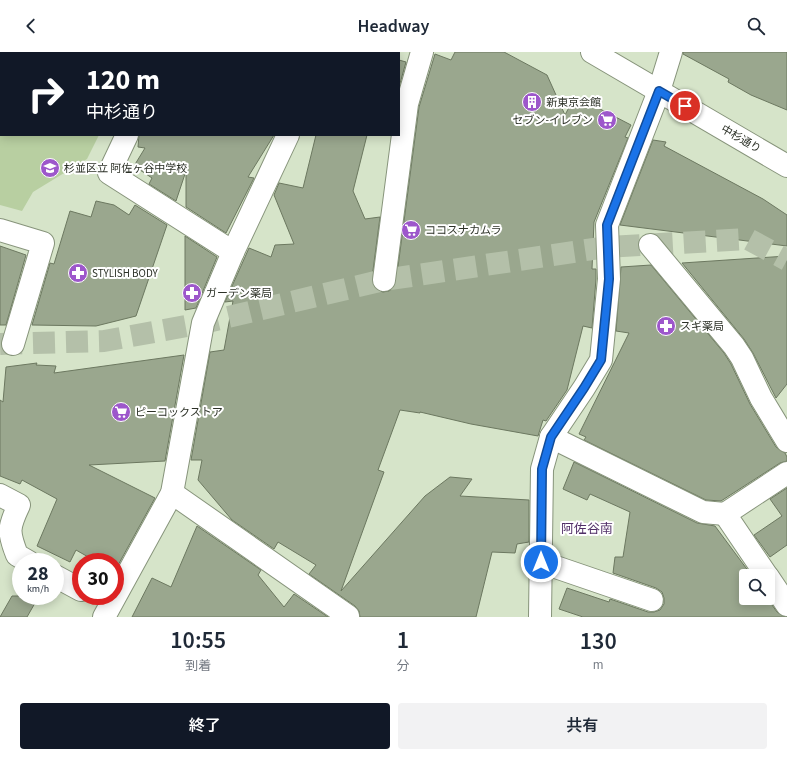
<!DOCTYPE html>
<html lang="ja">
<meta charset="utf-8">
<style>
body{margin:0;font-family:"Source Sans 3","Noto Sans JP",sans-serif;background:#f2f2f3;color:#1f2937;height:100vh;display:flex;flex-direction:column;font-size:15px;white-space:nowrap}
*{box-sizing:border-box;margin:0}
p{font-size:13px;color:#747a83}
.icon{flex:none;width:22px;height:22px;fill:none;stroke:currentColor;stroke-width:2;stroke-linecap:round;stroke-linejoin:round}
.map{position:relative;height:565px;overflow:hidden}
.drawer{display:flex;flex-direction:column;background:#fff;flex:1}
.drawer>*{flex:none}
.banner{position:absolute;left:0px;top:0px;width:400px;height:84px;box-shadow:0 2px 10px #0003;background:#111827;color:#fff;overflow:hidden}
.controls{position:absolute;left:739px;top:517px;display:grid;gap:8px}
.controls a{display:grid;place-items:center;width:36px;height:36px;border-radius:4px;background:#fff;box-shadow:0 2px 10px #0003;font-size:20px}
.speed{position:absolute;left:12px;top:501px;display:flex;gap:8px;font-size:20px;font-weight:700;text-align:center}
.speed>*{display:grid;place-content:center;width:52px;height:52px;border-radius:50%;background:#fff;box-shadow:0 2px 10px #0003;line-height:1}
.speed small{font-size:10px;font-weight:400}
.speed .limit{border:6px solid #d22;background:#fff;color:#111}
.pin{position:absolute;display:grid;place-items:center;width:34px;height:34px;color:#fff;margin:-17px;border:2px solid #fff;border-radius:50%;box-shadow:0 1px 4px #0007}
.me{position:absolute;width:44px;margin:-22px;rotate:0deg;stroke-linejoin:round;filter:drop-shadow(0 0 3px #0008)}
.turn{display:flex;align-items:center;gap:14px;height:84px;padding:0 20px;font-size:18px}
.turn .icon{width:52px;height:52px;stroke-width:2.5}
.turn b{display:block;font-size:28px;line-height:34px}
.eta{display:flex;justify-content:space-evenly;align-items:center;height:68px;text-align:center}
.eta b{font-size:24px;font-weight:600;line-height:28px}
.button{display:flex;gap:8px;margin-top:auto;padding:8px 20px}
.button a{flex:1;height:46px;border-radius:4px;background:#111827;color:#fff;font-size:16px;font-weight:600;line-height:46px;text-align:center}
.button a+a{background:#f2f2f3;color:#1f2937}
header{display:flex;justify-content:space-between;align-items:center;height:52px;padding:0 20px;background:#fff;font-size:18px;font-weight:600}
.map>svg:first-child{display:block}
.green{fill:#b8cfa1}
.building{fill:#9aa78e;stroke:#6c7860}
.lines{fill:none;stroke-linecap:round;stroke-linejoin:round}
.minor-tunnel{stroke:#b4c0a9;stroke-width:22;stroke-dasharray:22 11;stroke-linecap:butt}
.minor-casing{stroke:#87947b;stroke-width:24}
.major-casing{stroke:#87947b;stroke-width:24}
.minor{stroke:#fff;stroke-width:22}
.major{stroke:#fff;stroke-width:22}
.route-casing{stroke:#114b97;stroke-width:10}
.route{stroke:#1a73e8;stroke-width:7}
.labels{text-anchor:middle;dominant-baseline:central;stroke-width:4;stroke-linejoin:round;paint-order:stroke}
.poi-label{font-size:11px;fill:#2c3127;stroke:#fff;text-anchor:start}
.street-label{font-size:11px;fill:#2c3127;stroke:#fff}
.quarter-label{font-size:13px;fill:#502e67;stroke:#fff}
</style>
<header><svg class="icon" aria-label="back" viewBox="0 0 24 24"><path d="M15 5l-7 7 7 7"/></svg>Headway<svg class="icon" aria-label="search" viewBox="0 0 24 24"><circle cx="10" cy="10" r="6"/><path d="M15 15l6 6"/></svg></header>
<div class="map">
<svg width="787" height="565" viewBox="0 0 787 565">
<rect width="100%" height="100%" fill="#d6e4c9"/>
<polygon class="green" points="0,0 124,0 1,1 1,83 99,83 87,107 33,140 22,159 0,153"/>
<g class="building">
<polygon points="455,0 504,0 547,23 565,63 575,44 631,73 625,85 628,86 594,170 592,217 596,217 596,227 592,276 583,274 567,338 546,369 543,368 538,384 471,372 420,360 420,361 400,358 378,418 384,420 341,539 425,444 450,425 472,427 460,444 529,448 529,490 517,492 515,501 492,500 476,565 360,565 359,559 355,554 309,522 316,513 278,490 274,497 232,468 198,428 202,408 191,408 210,300 224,298 233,249 225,250 249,196 271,205 275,193 294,192 274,143 279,131 303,136 316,83 367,83 353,139 365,167 380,165 372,226 373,233 377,238 383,240 389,239 394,235 396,230 419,55 435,2 451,8"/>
<polygon points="683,0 787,0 787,58 751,43 728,30 729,27 683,2"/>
<polygon points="399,8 406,10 399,35"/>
<polygon points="139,83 274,83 248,125 254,126 226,181 186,155 186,119 176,149 149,132 152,126 134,114 145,96 138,95"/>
<polygon points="653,88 666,90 664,94 763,147 787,163 787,194 620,173"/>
<polygon points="96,149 114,153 129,163 135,153 167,173 136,264 96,274 32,273 50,211 54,212 70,159 91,165"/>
<polygon points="185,184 217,205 196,256 185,258"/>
<polygon points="0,194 26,203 6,273 0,273"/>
<polygon points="787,204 787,332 776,346 753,301 744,287 682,211"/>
<polygon points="651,213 724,301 731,312 750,352 776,395 785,401 787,405 787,409 780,411 721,449 706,448 584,388 586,385 579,382 629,281 616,279 621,215"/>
<polygon points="184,303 165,409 89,413 155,446 117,515 115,514 115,510 97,510 76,498 70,510 37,494 57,447 22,428 20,432 0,424 0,348 3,350 6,315 37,311 36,313 56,314 54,321"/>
<polygon points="574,410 697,471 715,474 752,524 746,524 746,546 767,546 777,560 785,565 583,565 559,557 567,536 609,550 610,547 648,560 654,560 660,558 664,552 664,546 662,540 656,536 613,521 615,505 623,505 630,460 590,442 587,448 563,437"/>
<polygon points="787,436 787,493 770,505 754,483 782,464 770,447"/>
<polygon points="197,474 261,518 258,523 284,555 294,542 328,565 132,565 152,526 171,535"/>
<polygon points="12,544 39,544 27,565 0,565"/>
</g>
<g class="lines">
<polyline class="minor-tunnel" points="0,292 104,289 203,271 384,228 607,195 748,187 787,208"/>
<g class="minor-casing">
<g id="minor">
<polyline points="320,1 321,0"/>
<polyline points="127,83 109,121 233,200"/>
<polyline points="0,178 43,191 13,292"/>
<polyline points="650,193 734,294 742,306 761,346 787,389"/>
<polyline points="384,228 407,52 422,0"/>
<polyline points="551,385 703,460 725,462"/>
<polyline points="172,441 348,564 347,565"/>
<path d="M 0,443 L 19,453 C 8,476 8,480 17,503 L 29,510"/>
<polyline points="541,510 652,548"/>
<polyline points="55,524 81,538"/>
<polyline points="767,524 725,462 787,421"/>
<polyline points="768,525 787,553"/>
<polyline points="104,565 172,441 203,271 233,200 288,83"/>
<polyline points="540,565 542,417 551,385 584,336 601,308 609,227 607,173 659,39 671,0"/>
</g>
</g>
<g class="major-casing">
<polyline id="major" points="592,0 787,114"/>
</g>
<use href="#minor" class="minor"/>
<use href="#major" class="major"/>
</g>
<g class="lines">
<g class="route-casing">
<polyline id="route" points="541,510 542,417 551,385 584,336 601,308 609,227 607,173 659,39 685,54"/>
</g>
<use href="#route" class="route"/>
</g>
<defs>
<g id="building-disc" transform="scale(1)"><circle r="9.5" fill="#9d57cb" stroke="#fff"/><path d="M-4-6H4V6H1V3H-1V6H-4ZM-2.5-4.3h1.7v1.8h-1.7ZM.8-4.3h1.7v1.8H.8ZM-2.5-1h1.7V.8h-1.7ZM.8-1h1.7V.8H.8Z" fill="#fff"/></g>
<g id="supermarket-disc" transform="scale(1)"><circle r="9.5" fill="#9d57cb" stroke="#fff"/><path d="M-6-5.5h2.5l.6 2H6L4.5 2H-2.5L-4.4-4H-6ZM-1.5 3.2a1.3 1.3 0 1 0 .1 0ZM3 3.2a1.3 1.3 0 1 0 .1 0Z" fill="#fff"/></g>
<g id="school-disc" transform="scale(1)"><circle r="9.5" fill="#9d57cb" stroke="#fff"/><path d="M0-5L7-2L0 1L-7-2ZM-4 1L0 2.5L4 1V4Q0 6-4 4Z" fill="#fff"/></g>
<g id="pharmacy-disc" transform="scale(1)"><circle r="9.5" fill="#9d57cb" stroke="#fff"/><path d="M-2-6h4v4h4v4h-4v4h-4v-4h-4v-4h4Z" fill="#fff"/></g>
</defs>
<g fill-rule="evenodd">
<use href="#building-disc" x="532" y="50"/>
<use href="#supermarket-disc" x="607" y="68"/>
<use href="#school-disc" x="50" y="116"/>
<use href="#supermarket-disc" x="411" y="178"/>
<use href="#pharmacy-disc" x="78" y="221"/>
<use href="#pharmacy-disc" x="192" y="241"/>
<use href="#pharmacy-disc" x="666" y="274"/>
<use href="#supermarket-disc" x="121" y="360"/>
</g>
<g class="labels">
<g class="poi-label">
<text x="546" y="50">新東京会館</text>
<text x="593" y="68" text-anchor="end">セブン-イレブン</text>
<text x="64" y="116">杉並区立 阿佐ヶ谷中学校</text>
<text x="425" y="178">ココスナカムラ</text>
<text x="92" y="221">STYLISH BODY</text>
<text x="206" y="241">ガーデン薬局</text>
<text x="680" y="274">スギ薬局</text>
<text x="135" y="360">ピーコックストア</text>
</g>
<g class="street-label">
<text transform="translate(741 87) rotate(30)">中杉通り</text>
</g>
<g class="quarter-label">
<text x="587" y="477">阿佐谷南</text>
</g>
</g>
</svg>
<div class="controls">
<a><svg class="icon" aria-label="search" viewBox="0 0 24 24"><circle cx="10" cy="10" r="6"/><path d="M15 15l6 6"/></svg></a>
</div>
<div class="speed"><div>28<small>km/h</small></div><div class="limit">30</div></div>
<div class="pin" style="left:685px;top:54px;background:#d93025"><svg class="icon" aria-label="arrive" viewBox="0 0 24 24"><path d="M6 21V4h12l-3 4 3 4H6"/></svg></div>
<svg class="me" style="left:541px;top:510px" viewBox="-20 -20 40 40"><circle r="17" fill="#1a73e8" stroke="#fff" stroke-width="3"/><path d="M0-11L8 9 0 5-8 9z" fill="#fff"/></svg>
<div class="banner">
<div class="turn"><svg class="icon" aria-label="right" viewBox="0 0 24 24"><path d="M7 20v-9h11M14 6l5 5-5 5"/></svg><div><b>120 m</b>中杉通り</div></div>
</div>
</div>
<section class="drawer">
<div class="eta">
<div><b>10:55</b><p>到着</p></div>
<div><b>1</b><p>分</p></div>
<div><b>130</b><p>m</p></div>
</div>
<div class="button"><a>終了</a><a>共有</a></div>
</section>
